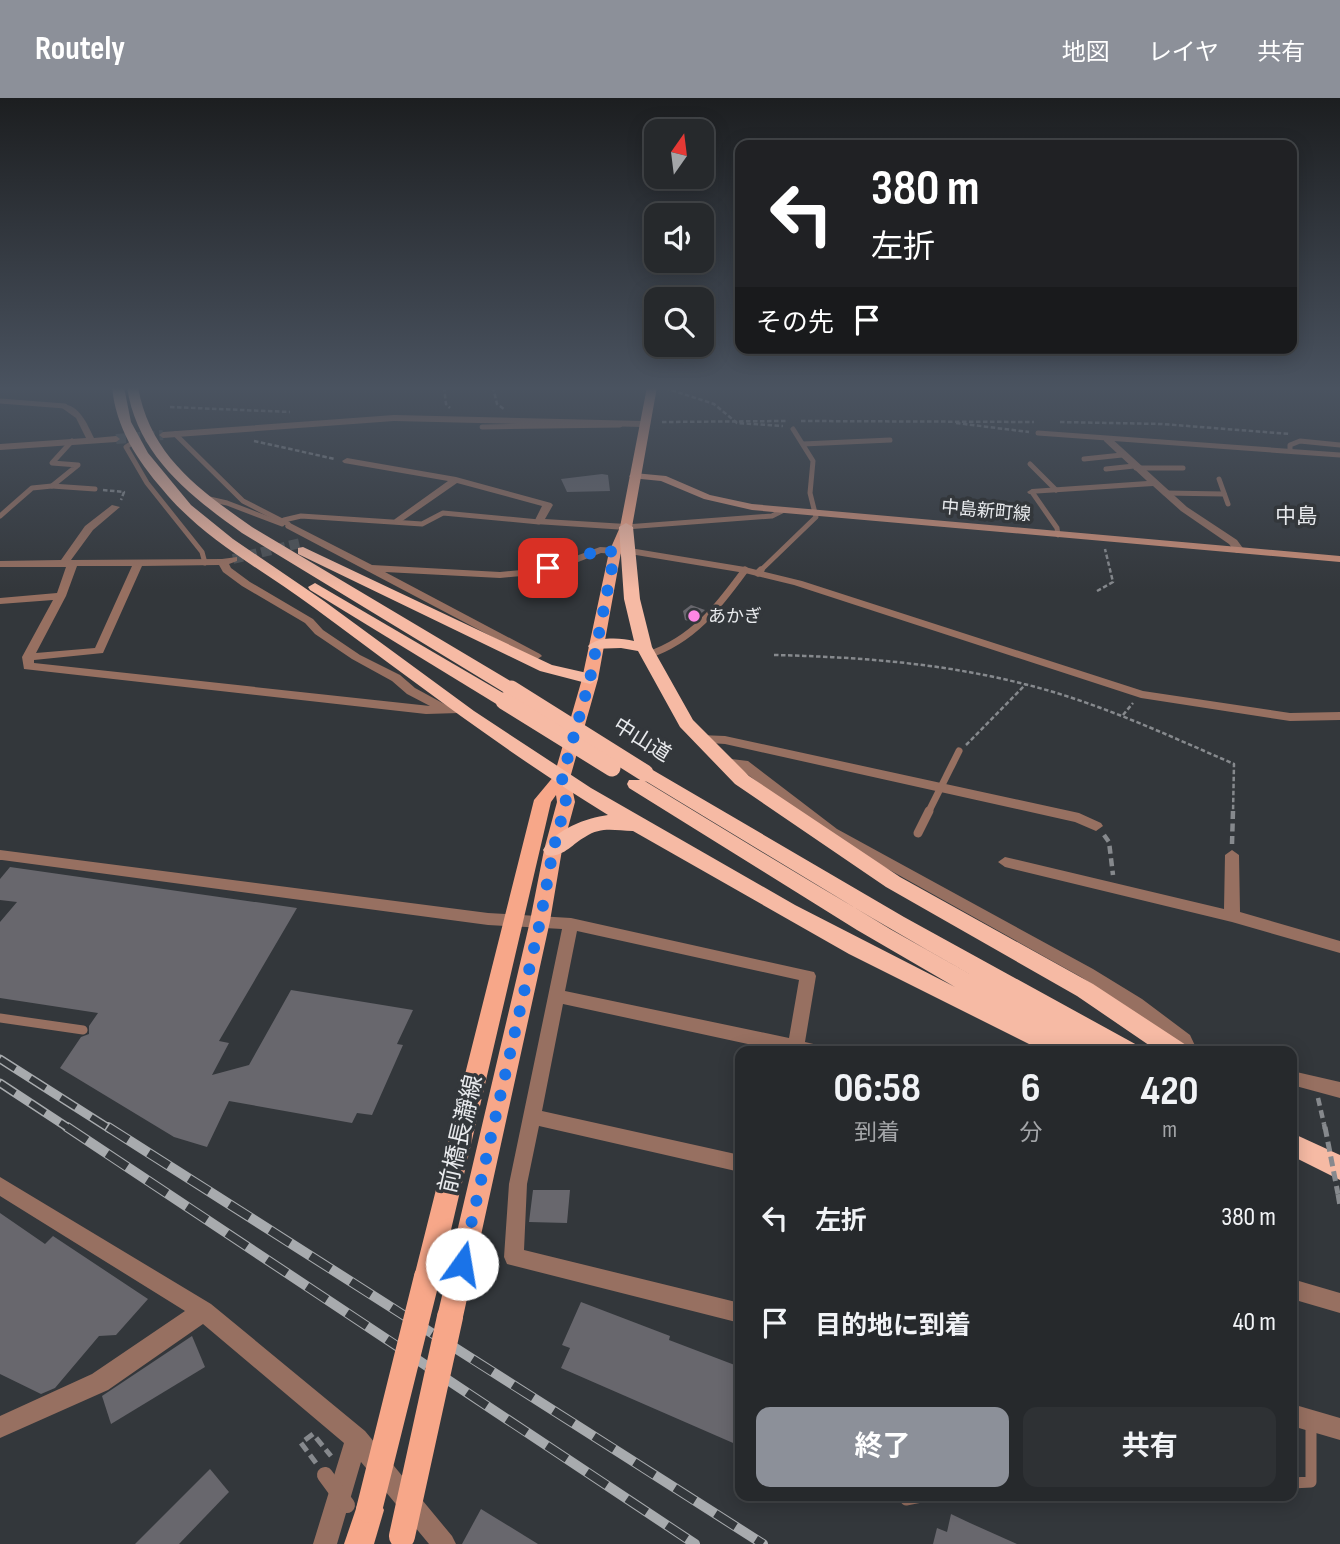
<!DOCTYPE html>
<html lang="ja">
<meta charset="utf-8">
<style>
body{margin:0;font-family:"Sofia Sans Condensed","Noto Sans JP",sans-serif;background:#2e3134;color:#f1f3f6;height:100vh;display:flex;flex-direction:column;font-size:26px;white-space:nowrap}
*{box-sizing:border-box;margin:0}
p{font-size:23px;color:#a4a6a9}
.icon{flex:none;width:38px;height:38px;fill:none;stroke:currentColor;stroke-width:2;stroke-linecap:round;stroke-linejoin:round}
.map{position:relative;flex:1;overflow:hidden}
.panel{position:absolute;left:735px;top:948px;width:562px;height:455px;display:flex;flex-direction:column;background:#26292c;border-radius:14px;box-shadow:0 4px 18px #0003,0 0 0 2px #424548}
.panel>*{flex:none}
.banner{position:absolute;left:735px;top:42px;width:562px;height:214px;border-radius:14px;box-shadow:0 4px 18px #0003,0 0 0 2px #424548;background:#202124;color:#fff;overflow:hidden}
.needle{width:46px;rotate:14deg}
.controls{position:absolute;left:644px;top:21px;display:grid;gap:14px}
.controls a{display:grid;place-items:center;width:70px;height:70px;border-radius:14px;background:#26292c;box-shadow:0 4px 18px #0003,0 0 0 2px #424548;font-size:35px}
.pin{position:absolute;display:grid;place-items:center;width:60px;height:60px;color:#fff;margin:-30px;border-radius:14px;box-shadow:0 4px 10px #0006}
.me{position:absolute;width:77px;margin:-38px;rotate:13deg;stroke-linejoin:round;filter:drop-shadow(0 0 5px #0008)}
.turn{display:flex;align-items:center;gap:24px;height:147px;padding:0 21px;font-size:32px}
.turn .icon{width:91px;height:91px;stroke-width:2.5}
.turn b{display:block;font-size:49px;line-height:60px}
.then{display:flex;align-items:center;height:66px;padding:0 21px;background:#0003;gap:14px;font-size:26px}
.eta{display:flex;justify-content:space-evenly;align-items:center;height:119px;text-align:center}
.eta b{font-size:42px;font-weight:700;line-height:49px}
.action{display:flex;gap:14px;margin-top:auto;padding:14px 21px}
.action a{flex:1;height:80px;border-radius:14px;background:#8c9099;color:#fff;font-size:28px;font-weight:700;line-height:80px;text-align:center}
.action a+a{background:#2e3134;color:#f1f3f6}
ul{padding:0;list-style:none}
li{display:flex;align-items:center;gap:21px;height:105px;padding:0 21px}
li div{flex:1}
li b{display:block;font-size:26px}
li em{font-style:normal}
header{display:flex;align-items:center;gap:42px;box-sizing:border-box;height:98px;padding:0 35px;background:#8c9099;color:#fff}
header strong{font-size:33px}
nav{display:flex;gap:38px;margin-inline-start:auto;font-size:24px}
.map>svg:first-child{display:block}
.building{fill:#68676d}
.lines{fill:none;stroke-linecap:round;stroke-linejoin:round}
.minor-tunnel{stroke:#4e5256;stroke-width:10;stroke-dasharray:10 4.5;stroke-linecap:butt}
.path-far2{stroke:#86898d;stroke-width:2.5;stroke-dasharray:4.5 2.5;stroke-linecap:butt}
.path-far1{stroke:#86898d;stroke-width:4.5;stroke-dasharray:8 4.5;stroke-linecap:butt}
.path{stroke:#86898d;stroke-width:5;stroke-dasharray:10 5;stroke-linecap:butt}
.service-far3{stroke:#977061;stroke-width:5}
.service-far2{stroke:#977061;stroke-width:7}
.service-far1{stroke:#977061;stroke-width:9}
.service{stroke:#977061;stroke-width:11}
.minor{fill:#977061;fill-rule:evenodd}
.secondary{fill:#cd8f78;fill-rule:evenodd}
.primary{fill:#f7a789;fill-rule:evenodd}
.trunk{fill:#f6baa4;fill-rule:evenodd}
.rail-far1-casing{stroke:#a8abae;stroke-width:9}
.rail-casing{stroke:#a8abae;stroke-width:10}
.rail-far1{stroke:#33373b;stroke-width:6;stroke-dasharray:18;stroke-linecap:butt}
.rail{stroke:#33373b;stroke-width:8;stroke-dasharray:24;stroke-linecap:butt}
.path-bridge-far1{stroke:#86898d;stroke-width:4.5;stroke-dasharray:8 4.5;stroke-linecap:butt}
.path-bridge{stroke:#86898d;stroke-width:5;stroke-dasharray:10 5;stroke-linecap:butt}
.pedestrian-bridge{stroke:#977061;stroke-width:16}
.primary-bridge{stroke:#f7a789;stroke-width:26}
.trunk-bridge{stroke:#f6baa4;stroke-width:17}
.route{stroke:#1a73e8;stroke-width:12;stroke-dasharray:0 21.6}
.poi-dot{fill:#fc86e4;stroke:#33373b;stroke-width:2.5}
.labels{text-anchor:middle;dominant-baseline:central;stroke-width:7;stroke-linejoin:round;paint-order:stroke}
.far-street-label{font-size:18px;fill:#e8eaed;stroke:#33373b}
.far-poi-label{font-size:18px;fill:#e8eaed;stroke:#33373b;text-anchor:start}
.far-quarter-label{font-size:21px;fill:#e8eaed;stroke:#33373b}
.street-label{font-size:21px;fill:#e8eaed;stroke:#33373b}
.near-street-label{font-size:24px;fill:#e8eaed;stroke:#33373b}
</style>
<header>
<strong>Routely</strong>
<nav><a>地図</a><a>レイヤ</a><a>共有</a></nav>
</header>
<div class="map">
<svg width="1340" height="1446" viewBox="0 0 1340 1446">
<rect width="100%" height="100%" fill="#33373b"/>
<g class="building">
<polygon points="602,376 608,377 610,393 567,394 561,381"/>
<polygon points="691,507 705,512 692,524 685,522 683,513"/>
<polygon points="10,769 297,810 219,943 229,945 212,977 249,967 291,892 413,912 397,946 403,947 372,1017 357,1015 352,1025 229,1003 207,1049 174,1039 60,970 81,939 89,936 89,928 98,915 0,900 0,824 17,804 0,802 0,781"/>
<polygon points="533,1092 570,1092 567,1125 529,1124"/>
<polygon points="0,1115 45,1146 53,1138 148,1201 116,1237 99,1238 55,1290 41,1296 0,1276"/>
<polygon points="581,1204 670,1238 669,1242 740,1269 740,1348 561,1270 570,1250 562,1247"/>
<polygon points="192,1238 205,1269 111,1326 102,1298"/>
<polygon points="210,1371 229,1394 179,1446 135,1446"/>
<polygon points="481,1411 538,1446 462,1446"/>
<polygon points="951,1416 970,1425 1017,1446 933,1446 937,1430 947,1434"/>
</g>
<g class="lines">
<g class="minor-tunnel">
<polyline points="116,341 163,337"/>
<polyline points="233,461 301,445"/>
</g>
<g class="path-far2">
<polyline points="444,289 446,306 450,310"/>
<polyline points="493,289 497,306 504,311"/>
<polyline points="665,290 714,306 737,325 783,328"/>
<polyline points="170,309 290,314"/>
<polyline points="801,323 1034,324"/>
<polyline points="662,324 786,323"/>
<polyline points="1060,324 1162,326 1290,336"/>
<polyline points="956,325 1029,334"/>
<polyline points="254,343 335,361"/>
<polyline points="103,392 124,394 121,402"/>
<polyline points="1097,493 1113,484 1105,451"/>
<path d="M 774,557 C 858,559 942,565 1024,586 C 1097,604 1165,636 1234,666 L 1233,715"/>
<polyline points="1123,617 1133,605"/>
<polyline points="966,647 1026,586"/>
</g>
<g class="path-far1">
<polyline points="1104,737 1109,744 1113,777"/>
<polyline points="1232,746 1233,713"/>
<polyline points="1318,1000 1324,1026"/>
</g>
<g class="path">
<polyline points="1338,1096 1340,1108"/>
<polyline points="316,1365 301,1345 313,1336 331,1358"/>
</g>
<g class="service-far3">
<polyline points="0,303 65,308"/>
<polyline points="482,329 620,327"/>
<polyline points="1038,335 1340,357"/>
<polyline points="175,336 243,403 288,426"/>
<polyline points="72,343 52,365 78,367 52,388 95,391"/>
<polyline points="135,343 126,349 147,385 202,454 205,465"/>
<polyline points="803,346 890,342"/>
<polyline points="1290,351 1290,347 1300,343 1340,347"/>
<polyline points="1084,361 1122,357"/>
<polyline points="1030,366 1056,392"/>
<polyline points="1136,370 1183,370"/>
<polyline points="1106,371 1134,368"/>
<polyline points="1219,381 1228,406"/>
<polyline points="1032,394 1057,430 1058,437"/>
<polyline points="1165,395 1224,396"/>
<polyline points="205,400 227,405 282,426"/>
<polyline points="0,418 32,390 52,388"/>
<polyline points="284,422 301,418 422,426 443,415 539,424"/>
<polyline points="626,429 772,418 782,413"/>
<polyline points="759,474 816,419 810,395 813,363 793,331"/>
</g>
<g class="service-far2">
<polyline points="758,475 761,472"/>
<path d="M 648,557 C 693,542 718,509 745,472"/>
<polyline points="928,715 959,653"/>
</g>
<g class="service-far1">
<polyline points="918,735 929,713"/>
<polyline points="0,920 83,932"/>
</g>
<g class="service">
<polyline points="1292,1385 1311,1384 1311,1325"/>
<polyline points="906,1402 926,1398"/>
</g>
<g class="minor">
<path d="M 62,306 C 80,307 87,326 94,340 L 116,338 L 120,341 L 116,344 L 0,352 L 0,346 L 86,340 L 76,320 L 62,310 Z"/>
<polygon points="394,317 643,323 647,326 643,329 394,323 163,340 159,337 163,334"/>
<polygon points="1104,339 1110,339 1187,409 1237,442 1245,453 1244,455 1236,455 1229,446 1181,413 1153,388 1029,396 1027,394 1032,391 1147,383 1104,343"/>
<polygon points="347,360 456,379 551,405 553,407 545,421 626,426 631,429 626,432 536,426 534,424 542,408 457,385 398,426 393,423 395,421 448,383 344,365 342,363"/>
<path d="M 112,407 L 120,409 L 93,432 L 71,462 L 222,461 L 237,459 L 237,463 L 229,466 L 231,470 L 250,484 L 313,521 L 323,532 L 360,557 L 400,577 L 415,590 L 448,608 L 459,607 L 465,611 L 459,615 L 426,616 L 24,571 L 22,559 L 53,502 L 0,506 L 0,500 L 57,495 L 66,469 L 0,469 L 0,463 L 61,462 L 85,428 ZM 219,467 L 223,474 L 242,488 L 305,525 L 315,536 L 352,561 L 392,583 L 407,596 L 430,608 L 34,565 L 34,562 L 103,555 L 142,468 ZM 77,468 L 132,468 L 95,550 L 36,555 L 66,498 Z"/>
<polygon points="290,425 372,467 500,474 532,471 560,464 600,449 636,451 745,469 802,483 1143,593 1290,615 1340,614 1340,622 1290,623 1141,600 794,487 745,475 636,457 601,455 568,468 532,477 500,480 385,474 540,556 542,558 536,562 286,430 285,428"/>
<polygon points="700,637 725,638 1079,715 1101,725 1103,728 1096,733 1075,724 725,646 695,644 694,641 695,638"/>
<polygon points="723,660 748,663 837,731 1093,871 1142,901 1190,937 1198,954 1181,954 1178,947 1130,911 1081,879 827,737 739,670 718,667 716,664 718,661"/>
<path d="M 0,752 L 488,815 L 571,820 L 814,874 L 816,878 L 805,944 L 826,949 L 828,954 L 785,954 L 563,906 L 542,1013 L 740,1057 L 740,1074 L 539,1028 L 527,1086 L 524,1152 L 740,1205 L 740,1225 L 507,1166 L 504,1159 L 509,1086 L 562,831 L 488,827 L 2,762 L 0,762 ZM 577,833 L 799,882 L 789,940 L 565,893 Z"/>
<polygon points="1232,752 1239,757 1240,814 1340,843 1340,855 1232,824 1005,769 998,764 1005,759 1224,811 1225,757"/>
<polygon points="1292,973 1340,984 1340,1000 1292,987"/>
<polygon points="0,1079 211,1206 365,1333 452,1438 456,1446 429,1446 361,1364 337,1446 313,1446 344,1345 203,1226 108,1292 0,1340 0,1318 92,1276 185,1213 0,1098"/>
<polygon points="1292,1181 1340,1195 1340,1215 1292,1201"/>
<polygon points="1292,1306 1340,1320 1340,1342 1292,1328"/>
</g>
<polygon class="secondary" points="634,375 666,378 710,397 752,406 1340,458 1340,464 752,412 704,401 661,383 631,380 629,378"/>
<g class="primary">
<polygon points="647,289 657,289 632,429 621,454 598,581 570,680 575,704 562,752 550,823 463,1219 459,1228 450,1232 441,1228 437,1219 530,823 544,752 557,704 556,697 551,704 440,1179 436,1188 427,1192 418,1188 414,1179 534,702 554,678 582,581 609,454 620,429"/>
<polygon points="369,1397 379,1402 384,1412 374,1446 344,1446 359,1402"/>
</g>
<g class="trunk">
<path d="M 112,289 L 124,289 L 131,324 L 148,355 L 191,407 L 233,441 L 324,503 L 474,613 L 591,690 L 795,807 L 955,889 L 857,832 L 629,690 L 627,686 L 629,682 L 643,682 C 755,750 867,819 982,883 L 890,831 L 639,679 L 636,675 L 639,671 L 651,671 L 904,819 L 1137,947 L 1141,954 L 1045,954 L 849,856 L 633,733 C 615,733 602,728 585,739 C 572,746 562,761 546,757 L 543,752 C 556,731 586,720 608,717 C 505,654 411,581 313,509 C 263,472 203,441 163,392 C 137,362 116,330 112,289 Z"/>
<path d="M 127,289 L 138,289 C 150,357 198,391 252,429 L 517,587 L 519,591 L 517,595 L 505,595 L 242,435 C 189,397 137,357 127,289 Z"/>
<path d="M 626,425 L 633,429 L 640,501 L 652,549 L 693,622 L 749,678 L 900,779 L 1093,886 L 1186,947 L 1190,954 L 1159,954 L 1077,898 L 886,789 L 735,686 L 680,629 L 638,553 L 621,550 L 590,551 L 588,548 C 599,538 621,540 634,543 L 624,501 L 619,429 Z"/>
<polygon points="303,449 552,567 596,577 598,581 590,586 540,573 298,456 298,450"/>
<polygon points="315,485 510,599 512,603 510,607 498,607 310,492 308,489"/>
<polygon points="1292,1035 1340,1057 1340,1082 1292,1058"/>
</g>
<g class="rail-far1-casing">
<g id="rail-far1">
<polyline points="0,961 110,1031"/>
<polyline points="0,985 70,1031"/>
</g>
</g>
<g class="rail-casing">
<g id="rail">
<polyline points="67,1029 695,1446"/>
<polyline points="108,1029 763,1446"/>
</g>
</g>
<use href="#rail-far1" class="rail-far1"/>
<use href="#rail" class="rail"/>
<polyline class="path-bridge-far1" points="1324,1026 1325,1031"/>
<polyline class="path-bridge" points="1325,1029 1338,1096"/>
<polyline class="pedestrian-bridge" points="325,1377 347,1407"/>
<g class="primary-bridge">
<polyline points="369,1412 427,1179"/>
<polyline points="402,1438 450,1219"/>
</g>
<g class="trunk-bridge">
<polyline points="511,591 645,675"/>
<polyline points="504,603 612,670"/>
</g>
</g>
<linearGradient id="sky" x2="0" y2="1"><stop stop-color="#1c1e20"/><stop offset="0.59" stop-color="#4a5360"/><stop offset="1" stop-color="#4a5360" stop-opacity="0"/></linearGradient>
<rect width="1340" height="492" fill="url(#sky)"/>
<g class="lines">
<polyline class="route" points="462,1166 540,824 553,752 566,704 562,680 590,581 615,454 600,452 548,470"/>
</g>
<circle class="poi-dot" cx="694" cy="518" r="7"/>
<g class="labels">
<g class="far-street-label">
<text transform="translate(986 413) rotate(5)">中島新町線</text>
</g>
<g class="far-poi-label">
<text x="708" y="518">あかぎ</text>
</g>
<g class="far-quarter-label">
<text x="1296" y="418">中島</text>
</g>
<g class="street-label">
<text transform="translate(642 642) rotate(32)">中山道</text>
</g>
<g class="near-street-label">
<text transform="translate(461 1036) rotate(-77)">前橋長瀞線</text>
</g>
</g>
</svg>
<div class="controls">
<a><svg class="needle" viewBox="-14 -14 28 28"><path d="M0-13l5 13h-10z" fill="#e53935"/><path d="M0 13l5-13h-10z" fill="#a4a6a9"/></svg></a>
<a><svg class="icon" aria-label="sound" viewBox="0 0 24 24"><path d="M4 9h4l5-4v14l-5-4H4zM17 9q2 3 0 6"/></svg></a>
<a><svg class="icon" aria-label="search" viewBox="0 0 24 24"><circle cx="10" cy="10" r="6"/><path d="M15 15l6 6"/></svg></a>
</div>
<div class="pin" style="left:548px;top:470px;background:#d93025"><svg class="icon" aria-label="arrive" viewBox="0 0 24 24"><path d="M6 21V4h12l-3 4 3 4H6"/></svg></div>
<svg class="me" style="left:462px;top:1166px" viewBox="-20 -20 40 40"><circle r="19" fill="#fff"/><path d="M0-13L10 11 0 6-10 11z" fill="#1a73e8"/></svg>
<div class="banner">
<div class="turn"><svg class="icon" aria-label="left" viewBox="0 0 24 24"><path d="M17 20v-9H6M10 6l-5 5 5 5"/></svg><div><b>380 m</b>左折</div></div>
<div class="then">その先<svg class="icon" aria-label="arrive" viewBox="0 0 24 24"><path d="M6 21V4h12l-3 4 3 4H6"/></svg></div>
</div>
<section class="panel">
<div class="eta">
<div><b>06:58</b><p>到着</p></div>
<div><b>6</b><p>分</p></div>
<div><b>420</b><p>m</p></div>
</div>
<ul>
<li><svg class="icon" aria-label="left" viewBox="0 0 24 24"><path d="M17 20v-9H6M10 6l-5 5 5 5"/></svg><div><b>左折</b></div><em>380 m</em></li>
<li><svg class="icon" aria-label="arrive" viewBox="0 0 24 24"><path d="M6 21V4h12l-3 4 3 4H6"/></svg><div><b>目的地に到着</b></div><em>40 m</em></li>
</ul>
<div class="action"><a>終了</a><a>共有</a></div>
</section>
</div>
